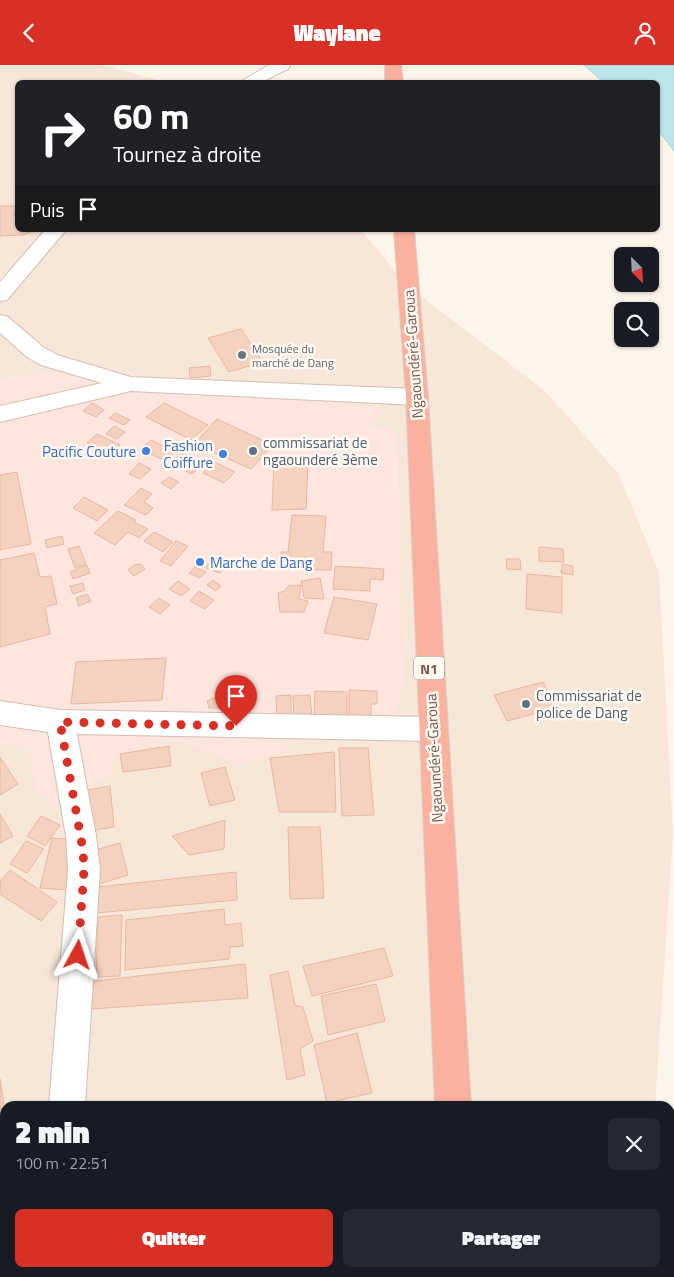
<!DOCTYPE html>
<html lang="fr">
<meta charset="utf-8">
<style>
body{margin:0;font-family:"Titillium Web",sans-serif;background:#242831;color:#f1f3f6;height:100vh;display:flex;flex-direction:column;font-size:19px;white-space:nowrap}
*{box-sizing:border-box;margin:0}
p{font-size:16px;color:#9ea1a6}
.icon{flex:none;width:28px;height:28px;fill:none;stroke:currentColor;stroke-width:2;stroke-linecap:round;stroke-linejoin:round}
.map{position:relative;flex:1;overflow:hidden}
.panel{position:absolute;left:0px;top:1036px;width:675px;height:176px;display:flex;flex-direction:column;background:#171b24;border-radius:15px 15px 0 0;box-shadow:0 1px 4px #0004}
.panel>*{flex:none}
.top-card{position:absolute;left:15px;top:15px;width:645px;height:152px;border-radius:8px;box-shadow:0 1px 4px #0004;background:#202124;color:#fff;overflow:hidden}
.needle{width:32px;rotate:156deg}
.tools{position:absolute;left:614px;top:182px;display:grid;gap:10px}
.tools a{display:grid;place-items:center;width:45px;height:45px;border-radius:8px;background:#171b24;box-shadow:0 1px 4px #0004;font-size:25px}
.pin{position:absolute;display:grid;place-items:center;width:42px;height:42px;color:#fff;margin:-51px -21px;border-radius:50% 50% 50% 0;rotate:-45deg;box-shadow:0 0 5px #0007}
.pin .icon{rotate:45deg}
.me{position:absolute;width:55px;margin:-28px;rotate:5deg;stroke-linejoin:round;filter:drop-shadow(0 0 4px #0008)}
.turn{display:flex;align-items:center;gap:18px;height:105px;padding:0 15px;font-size:22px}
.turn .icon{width:65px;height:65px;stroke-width:2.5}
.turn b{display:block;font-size:35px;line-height:42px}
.then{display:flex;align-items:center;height:48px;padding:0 15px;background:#0003;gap:10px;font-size:19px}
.round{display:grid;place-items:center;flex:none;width:52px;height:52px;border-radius:8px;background:#242831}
.headline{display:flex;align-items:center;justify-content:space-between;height:85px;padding:0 15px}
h1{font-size:30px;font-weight:800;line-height:38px}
.action{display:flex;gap:10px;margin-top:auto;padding:10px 15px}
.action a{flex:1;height:58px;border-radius:8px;background:#d93025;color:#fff;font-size:20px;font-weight:800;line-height:58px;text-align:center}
.action a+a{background:#242831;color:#f1f3f6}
header{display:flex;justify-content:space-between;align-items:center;height:65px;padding:0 15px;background:#d93025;color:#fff;font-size:22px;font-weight:800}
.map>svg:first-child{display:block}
.residential{fill:#f6e7d8}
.commercial{fill:#fee5dd}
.water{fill:#bce6ea;stroke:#a2d6dc}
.building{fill:#f5d2c0;stroke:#e9b79f}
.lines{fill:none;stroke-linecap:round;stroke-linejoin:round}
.street-casing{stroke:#d4beb1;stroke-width:2}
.highway-casing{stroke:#dad1cc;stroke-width:2}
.street{fill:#fff;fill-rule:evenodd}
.highway{fill:#fbb19e;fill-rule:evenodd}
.route{stroke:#d93025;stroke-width:9;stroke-dasharray:0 16.2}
.worship-dot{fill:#6b7280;stroke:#fff9f2;stroke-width:2}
.shop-dot{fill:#3f7fe0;stroke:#fff9f2;stroke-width:2}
.service-dot{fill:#5c6f8a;stroke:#fff9f2;stroke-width:2}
.labels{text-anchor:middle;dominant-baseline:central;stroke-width:5;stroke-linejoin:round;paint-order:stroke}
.far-worship-label{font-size:12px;fill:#5b616d;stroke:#fff9f2;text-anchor:start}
.shield{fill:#fff9f2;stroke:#a3897c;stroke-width:1}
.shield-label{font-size:14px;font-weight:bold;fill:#7b594a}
.street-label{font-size:15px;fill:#7b594a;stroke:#fff9f2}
.service-label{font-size:15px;fill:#4e5e75;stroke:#fff9f2;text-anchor:start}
.shop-label{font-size:15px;fill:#366cbe;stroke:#fff9f2;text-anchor:end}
</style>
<header><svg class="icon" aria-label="back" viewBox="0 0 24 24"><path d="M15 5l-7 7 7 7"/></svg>Waylane<svg class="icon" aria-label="person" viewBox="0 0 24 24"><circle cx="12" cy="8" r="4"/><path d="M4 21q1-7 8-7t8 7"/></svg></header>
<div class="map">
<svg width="674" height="1212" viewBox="0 0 674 1212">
<rect width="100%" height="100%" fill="#fef5ea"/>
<polygon class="residential" points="0,0 101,0 167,17 18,18 18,165 361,165 408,221 545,326 618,408 659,507 673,769 655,1041 5,1041 5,1208 651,1208 651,1212 0,1212"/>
<polygon class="commercial" points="110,304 138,307 148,313 379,331 381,346 365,358 369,362 393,366 397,376 403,617 396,648 371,661 343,663 291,678 265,694 235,698 183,677 154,675 114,690 112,708 58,742 37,725 29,683 0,676 0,315 49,307"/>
<polygon class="water" points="584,0 674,0 674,86 658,65 658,18 603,17"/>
<g class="building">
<polygon points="0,141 18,141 14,150 18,150 18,165 31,167 23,170 0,171"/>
<polygon points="241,264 263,297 229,307 208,273"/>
<polygon points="210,301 211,311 190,313 189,303"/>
<polygon points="92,338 104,345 96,352 83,346"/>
<polygon points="164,338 208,360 191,375 146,352"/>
<polygon points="115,348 130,355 124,360 109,353"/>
<polygon points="217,354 273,380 251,404 194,379"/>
<polygon points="114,361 125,367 117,374 106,369"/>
<polygon points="97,369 120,380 110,389 87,378"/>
<polygon points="151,375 175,387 165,396 141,384"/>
<polygon points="181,388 203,399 192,409 170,398"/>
<polygon points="215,397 235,407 224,418 203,408"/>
<polygon points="274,397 308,397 306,444 272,445"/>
<polygon points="139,398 151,404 140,414 129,409"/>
<polygon points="17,407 31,479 0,485 0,410"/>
<polygon points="169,412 179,417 171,424 161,418"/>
<polygon points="141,423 152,429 144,437 153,443 146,450 124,440"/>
<polygon points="84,432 108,445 97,456 73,443"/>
<polygon points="118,446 136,455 134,457 148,464 139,473 128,467 115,480 94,468"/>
<polygon points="292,450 326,451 323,487 332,487 331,505 280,504 281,487 288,487"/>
<polygon points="154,467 173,477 163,487 144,476"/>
<polygon points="62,471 64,479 47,483 45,475"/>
<polygon points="176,476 188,481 171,501 160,496"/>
<polygon points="79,481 86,499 75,503 68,484"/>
<polygon points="539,482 563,484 564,497 539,496"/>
<polygon points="34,488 40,512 51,511 57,539 45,542 50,569 0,582 0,495"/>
<polygon points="212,492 228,498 220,508 206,503"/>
<polygon points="506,494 520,494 521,505 507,504"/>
<polygon points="141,499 145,504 134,511 128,505 134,500"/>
<polygon points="562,499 573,501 573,510 561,508"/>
<polygon points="87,500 90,508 73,514 70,507"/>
<polygon points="335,501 384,504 383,515 370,514 370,526 333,524"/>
<polygon points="195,502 206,507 200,513 189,508"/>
<polygon points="527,509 562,512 562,548 526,544"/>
<polygon points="320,513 324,534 304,533 301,516"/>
<polygon points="213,515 221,521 216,526 207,520"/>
<polygon points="178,516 190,524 181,531 169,524"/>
<polygon points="83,518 85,525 73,529 70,521"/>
<polygon points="301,520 299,534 308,536 304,547 280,547 278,528 285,526 288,521"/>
<polygon points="199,526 214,535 205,544 190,536"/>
<polygon points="87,529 91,536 79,541 76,533"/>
<polygon points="334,532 377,539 368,575 324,568"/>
<polygon points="159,533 170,540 160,549 149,542"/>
<polygon points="166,593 162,635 71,639 76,597"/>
<polygon points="543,617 556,643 507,656 494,630"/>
<polygon points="349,625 377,626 377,639 371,639 371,651 349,650"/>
<polygon points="315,626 347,627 347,653 314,653"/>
<polygon points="291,630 291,651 277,651 276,631"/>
<polygon points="310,630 312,653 294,654 293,631"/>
<polygon points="216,632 227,633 225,643 209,643 207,636"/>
<polygon points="169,681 171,701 123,707 120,689"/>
<polygon points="339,683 368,683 374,750 342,751"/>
<polygon points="334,687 336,747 279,747 270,693"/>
<polygon points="0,692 18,719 0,730"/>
<polygon points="225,702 235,735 210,741 201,708"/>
<polygon points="110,721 114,762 90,766 87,725"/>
<polygon points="0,749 13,771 0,778"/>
<polygon points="41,751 60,760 45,781 27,771"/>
<polygon points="225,755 224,784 189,790 172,771"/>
<polygon points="288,762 320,762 324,833 290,834"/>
<polygon points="52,773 79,775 67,825 40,823"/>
<polygon points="26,776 44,784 27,808 10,799"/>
<polygon points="120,778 128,810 99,819 92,786"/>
<polygon points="10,805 57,837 41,856 0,829 0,816"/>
<polygon points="236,807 237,835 97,848 98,822"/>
<polygon points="224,844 225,860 241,858 243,881 230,882 229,894 125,905 126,855"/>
<polygon points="122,850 120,911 96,912 98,852"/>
<polygon points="384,883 393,911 312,931 303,901"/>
<polygon points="245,899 248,933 91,944 94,916"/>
<polygon points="288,906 295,940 303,942 313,976 300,984 305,1010 287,1015 270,910"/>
<polygon points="376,919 385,956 328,970 321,931"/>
<polygon points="357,968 372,1028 327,1038 314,980"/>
<polygon points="0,1014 5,1048 5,1061 0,1063"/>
<polygon points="5,1103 5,1147 0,1149 0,1105"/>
<polygon points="100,1208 275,1208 253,1212 100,1212"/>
</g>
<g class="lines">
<g class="street-casing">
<g id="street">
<polygon points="269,0 290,0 288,4 260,18 238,18"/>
<polygon points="45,165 66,165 7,235 0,236 0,217"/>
<polygon points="0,250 8,252 43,282 57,290 131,312 417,324 425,327 428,332 425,337 417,340 131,326 0,357 0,341 102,318 41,300 27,292 0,268"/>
<polygon points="0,636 60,645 432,652 442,655 446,664 442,673 432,676 77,669 96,771 100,805 85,1041 49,1041 68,805 66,771 48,667 0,660"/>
<rect x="40" y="1208" width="38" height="4"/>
</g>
</g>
<g class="highway-casing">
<g id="highway">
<polygon points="385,0 401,0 403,18 385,18"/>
<polygon points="394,165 414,165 428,332 471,1041 435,1041 406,332"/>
<rect x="443" y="1208" width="38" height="4"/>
</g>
</g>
<use href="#street" class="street"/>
<use href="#highway" class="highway"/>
</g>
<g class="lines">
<polyline class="route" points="78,890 84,805 83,785 60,657 236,661"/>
</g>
<circle class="worship-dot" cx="242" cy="290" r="5"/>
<g class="shop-dot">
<circle cx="146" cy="386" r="5"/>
<circle cx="223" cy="389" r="5"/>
<circle cx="200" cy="497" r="5"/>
</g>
<g class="service-dot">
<circle cx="253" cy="386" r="5"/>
<circle cx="526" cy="639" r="5"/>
</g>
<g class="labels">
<g class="far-worship-label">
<text x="252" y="283">Mosquée du<tspan x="252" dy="14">marché de Dang</tspan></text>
</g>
<rect class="shield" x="414" y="591.5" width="30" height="23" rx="4"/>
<g class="shield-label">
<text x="429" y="603">N1</text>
</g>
<g class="street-label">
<text transform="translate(413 289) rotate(-94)">Ngaoundéré-Garoua</text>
<text transform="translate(434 693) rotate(-93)">Ngaoundéré-Garoua</text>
</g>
<g class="service-label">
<text x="263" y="377">commissariat de<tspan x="263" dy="17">ngaounderé 3ème</tspan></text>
<text x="536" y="630">Commissariat de<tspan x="536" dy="17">police de Dang</tspan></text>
</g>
<g class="shop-label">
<text x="213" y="380">Fashion<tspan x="213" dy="17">Coiffure</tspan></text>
<text x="136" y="386">Pacific Couture</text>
<text x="210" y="497" text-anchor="start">Marche de Dang</text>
</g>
</g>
</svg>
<div class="tools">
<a><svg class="needle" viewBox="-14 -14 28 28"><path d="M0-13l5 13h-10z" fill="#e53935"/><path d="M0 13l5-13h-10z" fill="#9ea1a6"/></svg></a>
<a><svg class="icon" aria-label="search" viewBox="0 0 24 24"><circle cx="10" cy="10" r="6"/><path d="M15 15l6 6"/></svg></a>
</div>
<div class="pin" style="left:236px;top:661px;background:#d93025"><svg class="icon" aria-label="arrive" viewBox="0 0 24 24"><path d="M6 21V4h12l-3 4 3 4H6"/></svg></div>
<svg class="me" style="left:78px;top:890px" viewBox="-20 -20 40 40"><path d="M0-17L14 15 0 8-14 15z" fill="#d93025" stroke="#fff" stroke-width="4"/></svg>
<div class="top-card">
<div class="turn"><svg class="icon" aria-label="right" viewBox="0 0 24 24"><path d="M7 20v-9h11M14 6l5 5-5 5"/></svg><div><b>60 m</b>Tournez à droite</div></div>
<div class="then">Puis<svg class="icon" aria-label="arrive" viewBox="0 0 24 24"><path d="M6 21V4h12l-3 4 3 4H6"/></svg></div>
</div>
<section class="panel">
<div class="headline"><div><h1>2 min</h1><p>100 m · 22:51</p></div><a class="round"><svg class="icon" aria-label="close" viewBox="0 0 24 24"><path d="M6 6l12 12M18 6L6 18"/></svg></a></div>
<div class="action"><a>Quitter</a><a>Partager</a></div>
</section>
</div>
